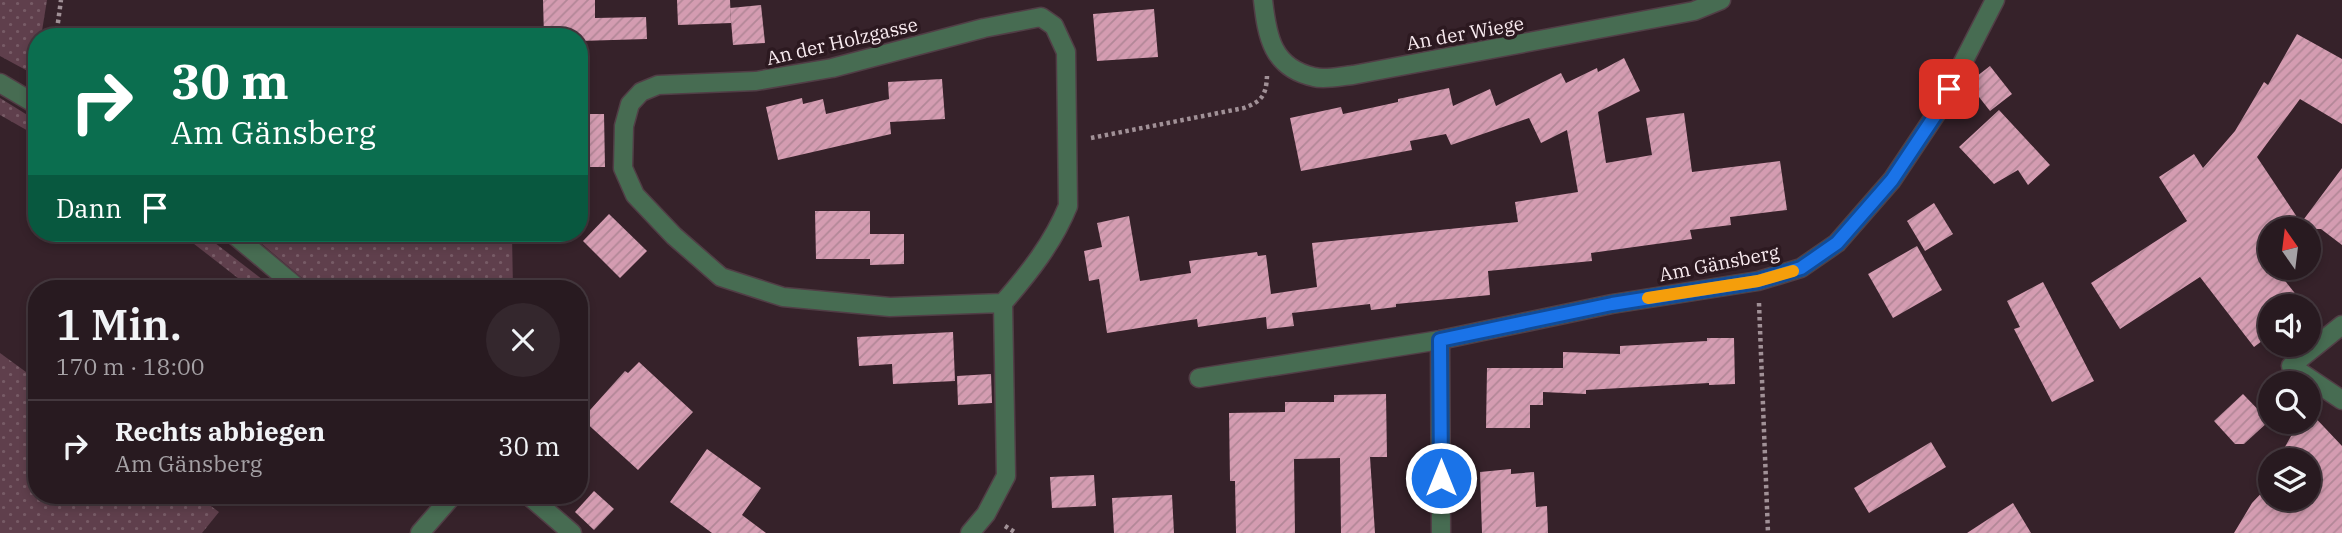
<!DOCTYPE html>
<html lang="de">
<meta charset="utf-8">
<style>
body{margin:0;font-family:"IBM Plex Serif",serif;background:#34272d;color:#f1f3f6;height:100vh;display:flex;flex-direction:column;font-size:26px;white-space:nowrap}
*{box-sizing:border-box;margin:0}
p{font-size:23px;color:#a5a1a5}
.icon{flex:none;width:38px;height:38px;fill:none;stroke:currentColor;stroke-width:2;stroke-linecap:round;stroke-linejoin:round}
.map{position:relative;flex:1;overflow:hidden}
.details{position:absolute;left:28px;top:280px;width:560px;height:224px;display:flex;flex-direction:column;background:#281a20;border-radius:28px;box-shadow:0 4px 10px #0003,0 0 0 2px #44383e}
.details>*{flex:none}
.hud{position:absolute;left:28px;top:28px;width:560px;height:214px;border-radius:28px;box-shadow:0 4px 10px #0003,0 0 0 2px #44383e;background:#0b6e4f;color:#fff;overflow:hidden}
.needle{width:46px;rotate:346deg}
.fabs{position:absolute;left:2258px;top:217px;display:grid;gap:14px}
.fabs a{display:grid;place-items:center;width:63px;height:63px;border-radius:50%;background:#281a20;box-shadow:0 4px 10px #0003,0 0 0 2px #44383e;font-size:35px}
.pin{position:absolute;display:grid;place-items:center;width:60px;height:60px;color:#fff;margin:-30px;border-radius:14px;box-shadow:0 4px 10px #0006}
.me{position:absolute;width:77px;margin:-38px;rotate:0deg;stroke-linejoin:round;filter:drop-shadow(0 0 5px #0008)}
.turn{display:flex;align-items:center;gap:24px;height:147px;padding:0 28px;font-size:32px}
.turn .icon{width:91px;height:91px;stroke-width:2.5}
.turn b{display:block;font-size:49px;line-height:60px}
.then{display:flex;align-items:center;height:66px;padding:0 28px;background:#0003;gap:14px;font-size:26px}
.round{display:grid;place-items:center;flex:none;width:74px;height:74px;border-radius:37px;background:#34272d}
.summary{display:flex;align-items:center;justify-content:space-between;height:119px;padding:0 28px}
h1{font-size:42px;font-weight:600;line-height:52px}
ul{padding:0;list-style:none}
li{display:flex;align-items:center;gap:21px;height:91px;padding:0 28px;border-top:2px solid #44383e}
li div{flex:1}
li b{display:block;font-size:26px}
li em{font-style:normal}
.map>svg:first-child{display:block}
.grass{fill:url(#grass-dots)}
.building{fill:url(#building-hatch)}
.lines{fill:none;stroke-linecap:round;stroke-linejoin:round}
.minor-casing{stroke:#513e46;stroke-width:21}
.path{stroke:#a19197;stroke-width:4.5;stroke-dasharray:3.5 3.5;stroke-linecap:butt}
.minor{stroke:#476c52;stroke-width:18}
.route-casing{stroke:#114b97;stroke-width:18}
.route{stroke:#1a73e8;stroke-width:12}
.slow{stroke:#f59e0b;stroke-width:12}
.labels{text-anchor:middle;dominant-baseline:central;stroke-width:7;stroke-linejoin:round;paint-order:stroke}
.street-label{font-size:19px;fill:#faecf1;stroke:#2c1920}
</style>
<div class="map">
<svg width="2342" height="533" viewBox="0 0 2342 533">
<defs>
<pattern id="grass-dots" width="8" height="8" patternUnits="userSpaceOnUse" patternTransform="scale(1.75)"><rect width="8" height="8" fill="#5f3f4c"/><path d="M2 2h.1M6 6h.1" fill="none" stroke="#775b66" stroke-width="1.8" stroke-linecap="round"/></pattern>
<pattern id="building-hatch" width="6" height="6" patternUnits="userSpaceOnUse" patternTransform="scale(1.75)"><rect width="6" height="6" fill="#d49cb1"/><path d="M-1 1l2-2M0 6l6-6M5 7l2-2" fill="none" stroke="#b28797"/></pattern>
</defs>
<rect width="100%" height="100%" fill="#36222a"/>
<g class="grass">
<polygon points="0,0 47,0 41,37 37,37 35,75 0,56"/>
<polygon points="0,98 37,121 37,136 0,115"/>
<polygon points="180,233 202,233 275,289 252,289"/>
<polygon points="249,233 491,233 512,236 513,289 315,289"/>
<polygon points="0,353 37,380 37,495 196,495 219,512 202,533 0,533"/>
</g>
<g class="building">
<polygon points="543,0 595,0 595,18 646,17 647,39 579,41 579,37 544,37"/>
<polygon points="677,0 730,0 731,23 678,25"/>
<polygon points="761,5 765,43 733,45 730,8"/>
<polygon points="1154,9 1158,57 1097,61 1093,14"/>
<polygon points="2297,34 2342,59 2342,124 2300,99 2257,157 2301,223 2342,168 2342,245 2321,229 2270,229 2270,268 2275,268 2305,306 2270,306 2270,335 2254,347 2200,277 2120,329 2091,283 2187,221 2159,177 2194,154 2203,168 2235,131 2264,82 2268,85"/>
<polygon points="1624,58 1640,91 1598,112 1606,163 1652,155 1646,118 1684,113 1692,172 1780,161 1787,210 1730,217 1731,225 1690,230 1692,239 1591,253 1592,261 1488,271 1490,295 1396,304 1396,307 1371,310 1370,304 1292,313 1294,326 1267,329 1266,317 1198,327 1197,319 1107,333 1099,279 1089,281 1084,251 1102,247 1097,223 1129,216 1140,281 1191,273 1189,261 1257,252 1258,256 1266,255 1271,294 1317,287 1312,243 1518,222 1515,202 1578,192 1567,130 1541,143 1529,118 1451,145 1446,134 1410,141 1412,150 1301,171 1290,118 1341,107 1343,114 1398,102 1398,99 1449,88 1453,106 1490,89 1496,106 1561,73 1566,83 1597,68 1598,72"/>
<polygon points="1990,66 2012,94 1990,111 1968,83"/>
<polygon points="942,79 945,119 890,122 891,134 778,160 766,107 802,98 803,104 823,99 826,114 889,99 888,82"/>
<polygon points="1999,110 2050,165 2028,185 2018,170 1994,184 1959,147"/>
<polygon points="579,114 604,114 605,167 579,167"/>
<polygon points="1934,203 1953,234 1925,251 1907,221"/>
<polygon points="815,211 870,211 870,234 904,234 904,264 870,265 870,259 816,259"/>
<polygon points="609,214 647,251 620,278 583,241"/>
<polygon points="1917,246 1942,290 1893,318 1868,274"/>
<polygon points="2043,282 2094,381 2052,402 2014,329 2020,327 2007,301"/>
<polygon points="953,332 955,381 893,384 892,364 859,366 857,337"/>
<polygon points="1707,338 1734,338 1735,384 1709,385 1709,383 1586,390 1586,394 1543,392 1543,405 1530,405 1530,428 1486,428 1487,368 1563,368 1563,352 1620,354 1620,346 1707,341"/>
<polygon points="639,362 693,412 638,470 582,419 625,371 628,373"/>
<polygon points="991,374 992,403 958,405 957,376"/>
<polygon points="1386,394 1387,457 1370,457 1375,533 1341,533 1340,458 1294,459 1295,533 1236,533 1235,481 1230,481 1229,413 1285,412 1285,402 1334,402 1334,395"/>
<polygon points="2243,394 2269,421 2244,444 2235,444 2214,421"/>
<polygon points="2308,410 2342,446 2342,533 2234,533 2252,503 2270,484 2270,499 2308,499 2308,460 2278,459 2299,422 2308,422"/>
<polygon points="1931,442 1946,467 1869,513 1854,488"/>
<polygon points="707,449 761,488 742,515 766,533 712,533 670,502"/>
<polygon points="1511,469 1511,474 1534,472 1536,507 1547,506 1548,533 1482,533 1480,472"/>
<polygon points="1094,475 1096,506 1052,508 1050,477"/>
<polygon points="594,491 614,509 594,530 575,512"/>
<polygon points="1172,495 1174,533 1114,533 1112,498"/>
<polygon points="2013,503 2031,533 1967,533"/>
</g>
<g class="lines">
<g class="minor-casing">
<g id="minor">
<path d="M 1263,0 C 1267,36 1272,68 1314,77 C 1325,80 1341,76 1353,75 L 1694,11 L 1721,0"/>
<polyline points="0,83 37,105"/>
<polyline points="232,233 299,289"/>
<polyline points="2342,325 2291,366 2342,400"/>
<polyline points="1440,340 1441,533"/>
<polyline points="1199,378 1440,340 1612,304 1758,281 1801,268 1837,243 1892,180 1938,111 1995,0"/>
<polyline points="528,495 572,533"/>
<polyline points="420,533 453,495"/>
<path d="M 970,533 L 986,514 L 1006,476 L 1003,303 C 1029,273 1053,243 1068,206 L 1066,52 L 1054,26 L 1041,17 L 984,28 L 832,68 L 756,81 L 658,85 L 641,92 L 630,104 L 624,126 L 623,168 L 635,195 L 674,236 L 721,277 L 783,297 L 890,307 L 1003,303"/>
</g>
</g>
<g class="path">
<polyline points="56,37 61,0"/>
<path d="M 1091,138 L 1244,108 C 1262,101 1266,96 1267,76"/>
<polyline points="1759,303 1768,533"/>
<polyline points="1005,526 1016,533"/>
</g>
<use href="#minor" class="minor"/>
</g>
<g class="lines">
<g class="route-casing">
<polyline id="route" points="1441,478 1440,340 1612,304 1758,281 1801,268 1837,243 1892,180 1938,111 1949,89"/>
</g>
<use href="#route" class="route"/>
<polyline class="slow" points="1648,298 1758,281 1793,271"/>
</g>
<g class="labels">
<g class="street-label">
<text transform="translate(1465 33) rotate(-10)">An der Wiege</text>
<text transform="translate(842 41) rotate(-13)">An der Holzgasse</text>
<text transform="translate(1719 263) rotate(-11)">Am Gänsberg</text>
</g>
</g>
</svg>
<div class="fabs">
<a><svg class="needle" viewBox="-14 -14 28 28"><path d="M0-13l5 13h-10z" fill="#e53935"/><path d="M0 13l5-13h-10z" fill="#a5a1a5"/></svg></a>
<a><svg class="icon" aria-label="sound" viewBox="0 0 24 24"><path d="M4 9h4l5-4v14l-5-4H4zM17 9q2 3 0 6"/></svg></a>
<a><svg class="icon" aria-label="search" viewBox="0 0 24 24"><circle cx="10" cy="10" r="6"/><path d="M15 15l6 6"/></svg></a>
<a><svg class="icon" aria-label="layers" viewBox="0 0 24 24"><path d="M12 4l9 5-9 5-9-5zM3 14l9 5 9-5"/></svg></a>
</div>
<div class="pin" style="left:1949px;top:89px;background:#d93025"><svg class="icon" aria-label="arrive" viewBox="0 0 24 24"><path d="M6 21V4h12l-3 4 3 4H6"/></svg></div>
<svg class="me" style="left:1441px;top:478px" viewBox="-20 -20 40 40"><circle r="17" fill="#1a73e8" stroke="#fff" stroke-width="3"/><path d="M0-11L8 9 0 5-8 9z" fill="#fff"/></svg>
<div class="hud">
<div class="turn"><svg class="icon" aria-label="right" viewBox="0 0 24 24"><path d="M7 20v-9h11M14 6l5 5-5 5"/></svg><div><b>30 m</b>Am Gänsberg</div></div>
<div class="then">Dann<svg class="icon" aria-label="arrive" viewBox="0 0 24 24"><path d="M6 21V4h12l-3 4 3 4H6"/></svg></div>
</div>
<section class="details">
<div class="summary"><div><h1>1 Min.</h1><p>170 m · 18:00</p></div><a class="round"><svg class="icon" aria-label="close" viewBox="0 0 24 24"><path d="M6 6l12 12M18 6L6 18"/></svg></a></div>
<ul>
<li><svg class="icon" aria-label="right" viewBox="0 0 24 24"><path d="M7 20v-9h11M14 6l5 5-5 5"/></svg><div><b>Rechts abbiegen</b><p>Am Gänsberg</p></div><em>30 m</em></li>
</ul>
</section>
</div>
